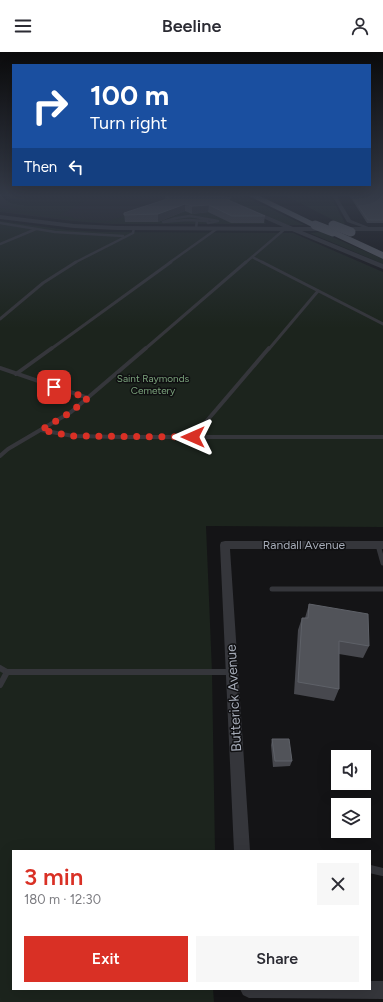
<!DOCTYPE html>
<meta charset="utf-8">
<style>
body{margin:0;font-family:Figtree,sans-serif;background:#f7f7f7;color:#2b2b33;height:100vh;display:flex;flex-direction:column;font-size:15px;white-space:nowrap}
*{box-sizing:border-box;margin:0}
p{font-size:13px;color:#7c7c81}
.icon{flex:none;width:22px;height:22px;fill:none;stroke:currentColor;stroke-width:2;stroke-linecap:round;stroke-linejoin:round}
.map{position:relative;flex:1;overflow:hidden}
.details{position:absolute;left:12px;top:798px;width:359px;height:140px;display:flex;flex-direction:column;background:#fff;border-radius:0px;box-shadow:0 4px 16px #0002}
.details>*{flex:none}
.banner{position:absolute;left:12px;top:12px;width:359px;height:122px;border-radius:0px;box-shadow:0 4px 16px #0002;background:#1a4fa0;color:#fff;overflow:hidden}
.controls{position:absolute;left:331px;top:698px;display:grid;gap:8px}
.controls a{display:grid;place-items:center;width:40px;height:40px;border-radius:0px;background:#fff;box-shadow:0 4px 16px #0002;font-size:20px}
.pin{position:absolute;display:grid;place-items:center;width:34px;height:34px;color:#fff;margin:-17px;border-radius:8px;box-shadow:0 2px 6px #0006}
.me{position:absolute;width:44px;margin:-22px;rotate:270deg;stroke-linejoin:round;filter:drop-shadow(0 0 3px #0008)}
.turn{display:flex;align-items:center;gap:14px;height:84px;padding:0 12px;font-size:18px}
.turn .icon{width:52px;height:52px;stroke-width:2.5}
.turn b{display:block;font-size:28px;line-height:34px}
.then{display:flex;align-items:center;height:38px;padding:0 12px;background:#0003;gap:8px;font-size:15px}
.round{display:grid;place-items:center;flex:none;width:42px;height:42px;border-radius:0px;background:#f7f7f7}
.summary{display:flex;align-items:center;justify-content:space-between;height:68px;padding:0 12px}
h1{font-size:24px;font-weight:600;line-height:30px;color:#d93025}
.primary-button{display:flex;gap:8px;margin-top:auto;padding:8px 12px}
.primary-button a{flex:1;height:46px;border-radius:0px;background:#d93025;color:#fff;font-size:16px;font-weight:600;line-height:46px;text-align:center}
.primary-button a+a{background:#f7f7f7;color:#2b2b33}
header{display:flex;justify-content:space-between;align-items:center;height:52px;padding:0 12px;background:#fff;font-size:18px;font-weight:600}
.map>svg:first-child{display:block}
.built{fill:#202023}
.green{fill:#1c241d}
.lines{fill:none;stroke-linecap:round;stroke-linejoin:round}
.service-far5{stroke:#35363b;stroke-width:2.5}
.service-far4{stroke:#35363b;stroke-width:3}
.service-far3{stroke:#35363b;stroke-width:4}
.service-far2{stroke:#35363b;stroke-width:5}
.service-far1{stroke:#35363b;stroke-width:6}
.service{stroke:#35363b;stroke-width:8}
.minor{fill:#35363b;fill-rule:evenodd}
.tertiary{fill:#35363b;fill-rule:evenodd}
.motorway{fill:#61646c;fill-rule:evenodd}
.motorway-bridge{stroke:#61646c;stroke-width:9}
.wall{fill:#47484e}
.shaded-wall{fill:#2e2f33}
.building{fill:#515359;stroke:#5e6168}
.route{stroke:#d93025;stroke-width:7;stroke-dasharray:0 12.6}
.labels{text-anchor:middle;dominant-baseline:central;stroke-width:3;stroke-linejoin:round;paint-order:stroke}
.far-park-label{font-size:10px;fill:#7ba37c;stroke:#0f0f11}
.street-label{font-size:12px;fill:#a5abb7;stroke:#0f0f11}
.near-street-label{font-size:14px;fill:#a5abb7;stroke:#0f0f11}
</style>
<header><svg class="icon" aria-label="menu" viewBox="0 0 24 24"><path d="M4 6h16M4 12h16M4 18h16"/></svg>Beeline<svg class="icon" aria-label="person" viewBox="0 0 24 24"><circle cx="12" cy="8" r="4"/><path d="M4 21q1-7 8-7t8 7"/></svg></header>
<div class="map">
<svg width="383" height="950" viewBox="0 0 383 950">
<rect width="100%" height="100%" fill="#141416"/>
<polygon class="built" points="10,143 190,143 109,172 72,169 0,160 0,148"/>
<g class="green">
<polygon points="16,143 96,143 60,163 40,161 72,165 75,167 108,169 176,147 206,143 265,170 266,172 109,172 111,171 87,170 0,159 0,156 22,159 7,153 5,150"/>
<polygon points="219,143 242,143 304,173 288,173"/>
<polygon points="284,143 330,143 345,171 343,173"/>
<polygon points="0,169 67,178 103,180 293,181 383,220 383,475 206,474 212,620 215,799 13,799 13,937 213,937 214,950 0,950"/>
<polygon points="321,180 383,207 383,212 310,181"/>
</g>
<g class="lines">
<g class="service-far5">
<polygon points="190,164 218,169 208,171 207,169 187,168 163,170 176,166"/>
<polyline points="0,171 55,180 123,184"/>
<polyline points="196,176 197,169"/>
<polyline points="0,192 36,177"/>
<polyline points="252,205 264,211"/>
<polyline points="74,211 133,181 134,176"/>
<polyline points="169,211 218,176"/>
<polyline points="245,211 286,176"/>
</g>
<g class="service-far4">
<polyline points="262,210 383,272"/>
<polyline points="0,267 43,231 76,210"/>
<polyline points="51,297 171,210"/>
<polyline points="145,297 246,210"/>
<polyline points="269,297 318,239"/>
</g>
<g class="service-far3">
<polyline points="0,316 88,346"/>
<polyline points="16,322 52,296"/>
<polyline points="41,378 73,384 121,385 383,385"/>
<polyline points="193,385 269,296"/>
<polyline points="0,404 8,397 71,360 146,296"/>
</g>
<g class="service-far2">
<polyline points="378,493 383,511"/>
<polyline points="272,537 383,537"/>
</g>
<g class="service-far1">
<polyline points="0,616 7,620 0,633"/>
<polyline points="7,620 232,620"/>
</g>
<polyline class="service" points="370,817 383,820"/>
<g class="minor">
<polygon points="332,143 336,143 351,168 371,176 371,178 347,170"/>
<polygon points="225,489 383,489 383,497 230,497 250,799 234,799 220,493 221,490"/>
<polygon points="370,929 383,929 383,947 249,946 243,943 240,937 370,937"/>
</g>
<polygon class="tertiary" points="211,143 219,143 293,175 383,175 383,179 302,179 383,212 383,217 292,179 117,178 74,176 0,167 0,163 74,172 117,174 283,175"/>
<g class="motorway">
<polygon points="247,143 258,143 320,173 318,175 312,175"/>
<polygon points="333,177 383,200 383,207 330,182 328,180 330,178"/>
</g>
<g class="motorway-bridge">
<polyline points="315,173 333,180"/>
<polyline points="333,173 351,180"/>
</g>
</g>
<g class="wall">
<polygon points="349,143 383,143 383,171 367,171"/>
<polygon points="213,144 231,149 265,164 264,171 231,171 208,160 192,162 185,159 158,170 125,170 124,161 165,148 165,145"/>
<polygon points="309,552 369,594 363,606 339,602 339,637 334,649 294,642 298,578 302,566 305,566"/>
<polygon points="272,687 292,709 290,714 273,715 271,693"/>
</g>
<g class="shaded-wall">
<polygon points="185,152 185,159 158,170 158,162"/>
<polygon points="209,153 208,160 192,162 192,154"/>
</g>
<g class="building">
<polygon points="166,143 212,143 212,144 227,145 231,146 228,148 265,164 232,164 209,153 192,154 185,152 158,162 124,163 124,161 170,146 165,145"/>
<polygon points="351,143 383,143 383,168 368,168"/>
<polygon points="309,552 368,562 369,594 339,589 339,637 298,630 302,566 308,566"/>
<polygon points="272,687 289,687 292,709 275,709"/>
</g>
<linearGradient id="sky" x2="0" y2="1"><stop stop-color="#0b0b0c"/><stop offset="0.52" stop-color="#343a47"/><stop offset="1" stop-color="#343a47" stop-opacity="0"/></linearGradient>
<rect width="383" height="276" fill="url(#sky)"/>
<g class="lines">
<polyline class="route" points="54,335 88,346 71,360 41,378 72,384 193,385"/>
</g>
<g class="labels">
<g class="far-park-label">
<text x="153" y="326">Saint Raymonds<tspan x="153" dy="12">Cemetery</tspan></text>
</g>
<g class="street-label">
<text x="304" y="493">Randall Avenue</text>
</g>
<g class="near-street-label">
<text transform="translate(234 646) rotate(-93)">Butterick Avenue</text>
</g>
</g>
</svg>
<div class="controls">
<a><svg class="icon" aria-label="sound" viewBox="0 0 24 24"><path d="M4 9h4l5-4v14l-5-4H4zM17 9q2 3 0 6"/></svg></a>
<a><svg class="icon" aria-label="layers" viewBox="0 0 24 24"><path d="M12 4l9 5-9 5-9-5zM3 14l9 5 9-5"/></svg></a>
</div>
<div class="pin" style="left:54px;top:335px;background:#d93025"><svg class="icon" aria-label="arrive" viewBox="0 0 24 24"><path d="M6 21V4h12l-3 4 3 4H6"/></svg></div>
<svg class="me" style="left:193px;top:385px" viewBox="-20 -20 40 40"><path d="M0-17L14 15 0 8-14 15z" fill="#d93025" stroke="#fff" stroke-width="4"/></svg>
<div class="banner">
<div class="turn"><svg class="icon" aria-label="right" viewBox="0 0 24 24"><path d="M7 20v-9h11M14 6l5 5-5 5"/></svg><div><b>100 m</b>Turn right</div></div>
<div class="then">Then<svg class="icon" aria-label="left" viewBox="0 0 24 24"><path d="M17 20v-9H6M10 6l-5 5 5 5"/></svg></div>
</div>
<section class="details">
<div class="summary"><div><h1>3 min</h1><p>180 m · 12:30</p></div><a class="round"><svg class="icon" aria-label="close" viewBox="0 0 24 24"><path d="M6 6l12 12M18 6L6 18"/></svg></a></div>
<div class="primary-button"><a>Exit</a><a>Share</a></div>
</section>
</div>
